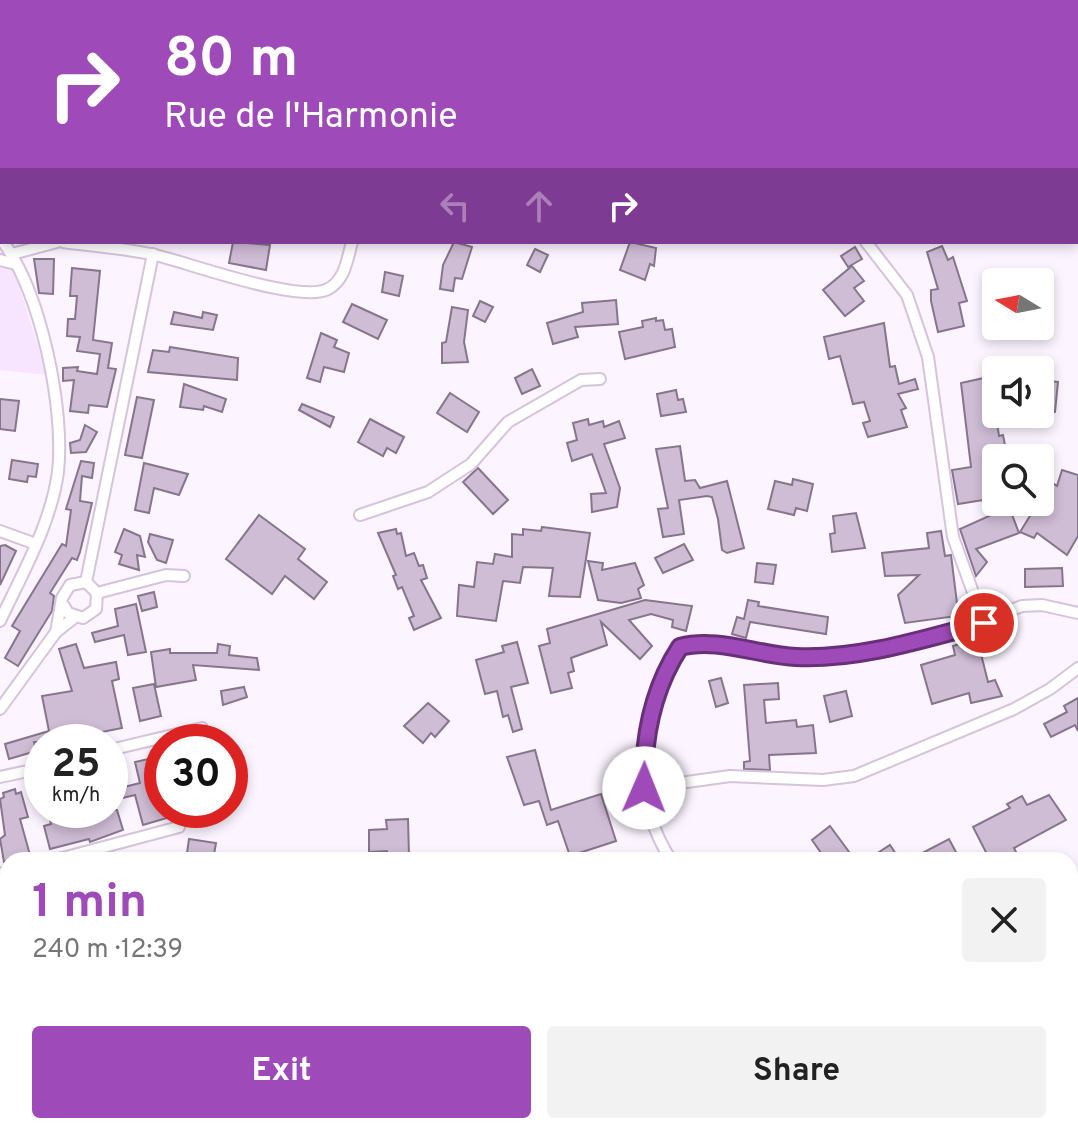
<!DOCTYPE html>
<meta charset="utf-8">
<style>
body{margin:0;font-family:Overpass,sans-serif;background:#f2f2f2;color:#222;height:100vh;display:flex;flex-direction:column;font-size:30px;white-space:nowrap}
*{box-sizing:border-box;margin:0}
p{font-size:26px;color:#767676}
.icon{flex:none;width:44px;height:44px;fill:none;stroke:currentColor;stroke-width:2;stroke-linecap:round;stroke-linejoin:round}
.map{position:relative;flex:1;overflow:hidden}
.drawer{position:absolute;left:0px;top:852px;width:1078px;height:282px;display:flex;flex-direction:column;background:#fff;border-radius:24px 24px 0 0;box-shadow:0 4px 12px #0003}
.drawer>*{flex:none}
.hud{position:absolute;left:0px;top:0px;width:1078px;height:244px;box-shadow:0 4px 12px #0003;background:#9e4ab8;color:#fff;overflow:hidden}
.needle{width:52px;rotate:280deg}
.tools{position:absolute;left:982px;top:268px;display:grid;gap:16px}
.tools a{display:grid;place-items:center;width:72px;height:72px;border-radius:8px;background:#fff;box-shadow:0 4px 12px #0003;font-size:40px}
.speed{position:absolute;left:24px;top:724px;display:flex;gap:16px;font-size:40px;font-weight:700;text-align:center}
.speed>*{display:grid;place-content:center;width:104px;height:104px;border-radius:50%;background:#fff;box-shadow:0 4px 12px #0003;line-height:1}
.speed small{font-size:20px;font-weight:400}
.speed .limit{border:12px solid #d22;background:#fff;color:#111}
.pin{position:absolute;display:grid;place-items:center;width:68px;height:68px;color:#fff;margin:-34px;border:4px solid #fff;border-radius:50%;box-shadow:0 2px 8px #0007}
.me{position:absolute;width:88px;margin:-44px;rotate:1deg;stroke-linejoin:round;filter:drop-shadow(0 0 6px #0008)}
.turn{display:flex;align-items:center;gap:28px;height:168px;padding:0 32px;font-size:36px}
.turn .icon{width:104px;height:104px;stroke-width:2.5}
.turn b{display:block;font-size:56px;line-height:68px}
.lanes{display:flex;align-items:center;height:76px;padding:0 32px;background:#0003;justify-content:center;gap:40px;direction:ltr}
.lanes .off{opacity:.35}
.round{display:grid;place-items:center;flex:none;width:84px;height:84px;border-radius:8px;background:#f2f2f2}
.headline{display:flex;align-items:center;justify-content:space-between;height:136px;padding:0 32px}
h1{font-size:48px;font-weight:700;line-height:60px;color:#9e4ab8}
.action{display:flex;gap:16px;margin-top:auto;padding:16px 32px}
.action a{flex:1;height:92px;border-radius:8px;background:#9e4ab8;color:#fff;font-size:32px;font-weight:700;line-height:92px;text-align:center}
.action a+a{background:#f2f2f2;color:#222}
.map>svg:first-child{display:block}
.built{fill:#f7e4fe}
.building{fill:#cfbcd5;stroke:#86758c;stroke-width:2}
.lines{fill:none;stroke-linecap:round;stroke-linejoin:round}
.street-casing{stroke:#d6c3dc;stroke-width:14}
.street{stroke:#fff;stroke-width:10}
.route-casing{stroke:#673078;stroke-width:20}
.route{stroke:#9e4ab8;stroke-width:14}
</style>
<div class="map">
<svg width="1078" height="1133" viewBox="0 0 1078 1133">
<rect width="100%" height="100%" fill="#fcf4ff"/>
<polygon class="built" points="0,268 14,270 47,375 0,370"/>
<g class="building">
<polygon points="233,242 270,245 266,270 229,263"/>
<polygon points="454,242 472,247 462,279 455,278 453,291 440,289 443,265"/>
<polygon points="630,242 656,248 654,266 650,264 645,280 620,270"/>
<polygon points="942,246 948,260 953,257 967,301 959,303 964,326 938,332 931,301 931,290 938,289 927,252"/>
<polygon points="855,247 862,259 848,267 841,256"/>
<polygon points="535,249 548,255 540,272 527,265"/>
<polygon points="34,259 54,259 53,294 39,293"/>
<polygon points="852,266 864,281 854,288 864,301 845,316 823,290"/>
<polygon points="72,268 100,271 93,340 112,343 108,368 116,369 107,407 89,405 88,413 70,411 74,380 63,381 63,368 78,367 77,371 97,374 100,354 77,351 80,337 67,336 68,319 75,319 77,296 70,296"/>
<polygon points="385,272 403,276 399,296 382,292"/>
<polygon points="616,300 618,324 575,327 578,337 553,344 547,323 583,312 582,303"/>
<polygon points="480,301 493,307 485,322 473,316"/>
<polygon points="352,304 387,320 378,339 343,322"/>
<polygon points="452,307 468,310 464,342 468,362 442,363 442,343 446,342"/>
<polygon points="174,312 202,318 203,312 217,315 213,330 171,324"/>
<polygon points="656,318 656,321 663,320 665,330 672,329 675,347 625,359 619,332 643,327 642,321"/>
<polygon points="884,323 890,367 895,366 899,384 915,379 918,389 898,394 906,408 901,410 907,427 868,437 863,423 870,421 864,402 853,404 840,356 829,359 824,337"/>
<polygon points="321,333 337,340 334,347 349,353 344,372 324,367 320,382 307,378"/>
<polygon points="170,347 238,358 237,380 148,372 153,350 169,352"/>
<polygon points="532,369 540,386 522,394 515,378"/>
<polygon points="984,378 993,394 999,436 1003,435 1005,445 1001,446 1003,454 985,457 989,481 996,480 996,498 958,504 952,470 971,467 961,383"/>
<polygon points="1040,380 1058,382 1055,412 1040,411"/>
<polygon points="184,384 226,399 222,412 204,406 203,410 180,407"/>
<polygon points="676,390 678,400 683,399 686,412 661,416 657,394"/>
<polygon points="450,393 479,412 467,432 437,413"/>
<polygon points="137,397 154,400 142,458 125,455"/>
<polygon points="0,399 19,401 15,431 0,429"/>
<polygon points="302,404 334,417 330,427 299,410"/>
<polygon points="370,419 404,437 396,453 387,448 383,456 358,442"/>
<polygon points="588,419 589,425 603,421 604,427 619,421 625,438 604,444 620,488 617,507 592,512 591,494 606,493 592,454 572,461 567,443 577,440 573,423"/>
<polygon points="85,425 97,432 86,452 71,453 70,443 80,440"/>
<polygon points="680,446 685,481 695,480 700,488 727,481 744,548 727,553 722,550 718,519 712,497 707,496 679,500 684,534 663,537 658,509 668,508 656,449"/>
<polygon points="12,460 38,464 36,477 28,476 27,482 9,479"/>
<polygon points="81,461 94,463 92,478 82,476 80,501 92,503 80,552 77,560 72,558 50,593 54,596 52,611 18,666 5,658 20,631 12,626 62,544 66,546 71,510 66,509"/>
<polygon points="144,463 188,474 179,495 154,488 149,513 135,510"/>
<polygon points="478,468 508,500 493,514 463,482"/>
<polygon points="1062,470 1078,475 1078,536 1067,555 1037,533 1034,538 1020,532 1051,482 1057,486"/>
<polygon points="793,479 813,484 807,511 796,508 794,515 768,509 775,481 792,485"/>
<polygon points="1009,507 1019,533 976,549 987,562 976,576 960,529"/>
<polygon points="856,513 865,548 832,552 830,534 835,533 833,516"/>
<polygon points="259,515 305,549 298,559 327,582 314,599 285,576 272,594 226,559"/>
<polygon points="542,527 590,533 580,597 549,596 553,568 523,567 520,583 503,581 496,621 457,616 459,585 474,587 477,562 493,564 495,554 512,557 512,534 523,535 523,529 541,531"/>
<polygon points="124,529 140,536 145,557 137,555 139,570 119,564 122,555 115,552"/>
<polygon points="396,529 397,534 401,533 406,556 414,553 419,566 423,565 427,578 421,580 441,618 414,630 409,618 414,616 402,587 398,589 393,576 396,575 378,533"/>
<polygon points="941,531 945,556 951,555 957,603 968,601 972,614 905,623 898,595 919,575 885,576 882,553 929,548 927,533"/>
<polygon points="150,534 173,540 166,563 157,560 148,542"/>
<polygon points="684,544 693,560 663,573 655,558"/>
<polygon points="5,545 16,551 0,585 0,546"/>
<polygon points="588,561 603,563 602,570 635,563 644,585 638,589 641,598 621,603 598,600"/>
<polygon points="757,563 776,565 773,584 755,582"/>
<polygon points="1062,568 1063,586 1025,587 1025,569"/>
<polygon points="154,592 157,607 142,611 138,596"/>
<polygon points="645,600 692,606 686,631 672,627 673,620 651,614 629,620 652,646 640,659 601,622 607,645 571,658 574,671 568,673 572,688 551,693 539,646 550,643 547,629"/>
<polygon points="748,600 759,602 758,606 828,617 826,634 750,622 746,638 732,634 737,617 744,619"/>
<polygon points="136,604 146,652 128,655 124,635 95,642 92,633 118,626 115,609"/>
<polygon points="973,640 977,651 980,650 988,682 995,680 1002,696 971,703 969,693 932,704 921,665 955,655 953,646"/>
<polygon points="517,642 528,683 511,687 522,729 513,732 508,715 503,717 497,691 485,694 476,660 504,652 502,646"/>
<polygon points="76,644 84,668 116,662 119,679 112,681 122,728 82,736 83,740 74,742 34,742 36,751 9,759 5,744 49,731 42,696 72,691 59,649"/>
<polygon points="218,644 230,646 229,655 257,658 259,670 193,665 196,680 156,687 151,652 170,649 170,653 217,653"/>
<polygon points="721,678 728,703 716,707 709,681"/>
<polygon points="778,683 779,699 764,700 766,723 796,720 797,727 813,725 816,753 769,755 770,770 744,769 744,762 750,761 744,685"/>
<polygon points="154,684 161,716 140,721 133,688"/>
<polygon points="244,687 247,697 223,705 221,691"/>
<polygon points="846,691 852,716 830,722 824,696"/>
<polygon points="1078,698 1078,731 1075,725 1051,737 1044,724 1067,712 1064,706"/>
<polygon points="428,703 449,721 435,737 431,733 423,743 404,726"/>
<polygon points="535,750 551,810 601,794 616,841 570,856 558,821 547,825 539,801 524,805 507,757"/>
<polygon points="162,756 162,810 167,818 143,825 135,795 110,801 110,762 113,762 120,788 140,783 135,762"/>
<polygon points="15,789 16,794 21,792 28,817 20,819 30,855 4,862 0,839 5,835 0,799 4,797 3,793"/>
<polygon points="1049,795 1066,820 1014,848 1020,860 990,860 973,827 1010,808 1007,804 1022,796 1027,805"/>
<polygon points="88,810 117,810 123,830 90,842 89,839 50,849 44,826 51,824 50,820"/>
<polygon points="408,819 409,856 387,856 387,851 369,852 369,830 387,829 386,820"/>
<polygon points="830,826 855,860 826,860 812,840"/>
<polygon points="189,839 216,843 213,860 186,860"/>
<polygon points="949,839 958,856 949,860 909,860"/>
<polygon points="890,845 900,860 867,860"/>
</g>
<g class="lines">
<g class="street-casing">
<g id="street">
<polyline points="392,0 395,2"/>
<polyline points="619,0 619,2"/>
<polyline points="0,11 2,5"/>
<path d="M 63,242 C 93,246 125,248 155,255 C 189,263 300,304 328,289 C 345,280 347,260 352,242"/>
<polyline points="866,242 907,295 928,357 953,537 984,623"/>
<polyline points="12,254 57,242"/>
<polyline points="0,260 16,264"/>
<polyline points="360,515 428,492 471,464 508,422 581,380 600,379"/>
<polyline points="0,531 36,544"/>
<polyline points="86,582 153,254"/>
<polyline points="97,593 166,575 184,576"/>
<path d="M 0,621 C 22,574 51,524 58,472 C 65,409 41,293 3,242"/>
<polyline points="56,632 62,598 70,585 86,582 97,593 96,609 83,618 68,613 64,606"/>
<polyline points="0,709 56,632 75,617"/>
<polyline points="110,750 202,728"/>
<polyline points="0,777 42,768"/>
<polyline points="644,788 730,776 823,780 854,776 1014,709 1050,689 1078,668"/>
<polyline points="55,860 179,827"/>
<path d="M 671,860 C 629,796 639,709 680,647 L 697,642 L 794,657 L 824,657 L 859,653 L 964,628 L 1022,606 L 1042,605 L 1078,613"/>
<polyline points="0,874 8,872"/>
<polyline points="0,979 8,979"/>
<polyline points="317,1133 319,1126"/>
<polyline points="878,1133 880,1126"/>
</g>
</g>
<use href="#street" class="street"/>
</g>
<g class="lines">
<g class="route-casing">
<path id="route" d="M 644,788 C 643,737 652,690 680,647 C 717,637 757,655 796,657 C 858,660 924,639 984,623"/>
</g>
<use href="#route" class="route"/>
</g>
</svg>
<div class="tools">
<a><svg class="needle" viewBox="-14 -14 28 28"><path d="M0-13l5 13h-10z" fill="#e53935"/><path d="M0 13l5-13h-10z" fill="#767676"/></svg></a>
<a><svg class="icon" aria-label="sound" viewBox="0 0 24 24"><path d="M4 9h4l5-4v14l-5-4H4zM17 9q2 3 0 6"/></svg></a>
<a><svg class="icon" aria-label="search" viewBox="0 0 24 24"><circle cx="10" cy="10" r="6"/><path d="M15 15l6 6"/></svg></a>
</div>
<div class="speed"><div>25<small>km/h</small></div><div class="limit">30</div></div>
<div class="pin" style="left:984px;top:623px;background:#d93025"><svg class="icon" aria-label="arrive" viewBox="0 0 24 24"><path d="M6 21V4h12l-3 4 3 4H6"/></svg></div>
<svg class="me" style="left:644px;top:788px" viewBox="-20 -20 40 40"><circle r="19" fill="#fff"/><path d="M0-13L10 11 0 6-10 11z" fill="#9e4ab8"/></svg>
<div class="hud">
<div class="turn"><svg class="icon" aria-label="right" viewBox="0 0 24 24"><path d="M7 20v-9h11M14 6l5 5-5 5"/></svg><div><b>80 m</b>Rue de l'Harmonie</div></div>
<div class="lanes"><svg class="icon off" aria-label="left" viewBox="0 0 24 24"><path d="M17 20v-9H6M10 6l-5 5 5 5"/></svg><svg class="icon off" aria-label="ahead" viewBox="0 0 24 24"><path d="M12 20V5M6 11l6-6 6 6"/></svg><svg class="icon" aria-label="right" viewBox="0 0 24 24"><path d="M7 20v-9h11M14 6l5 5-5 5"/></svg></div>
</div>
<section class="drawer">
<div class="headline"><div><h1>1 min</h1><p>240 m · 12:39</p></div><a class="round"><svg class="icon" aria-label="close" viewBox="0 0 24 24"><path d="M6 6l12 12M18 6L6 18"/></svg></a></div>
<div class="action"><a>Exit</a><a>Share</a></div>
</section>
</div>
